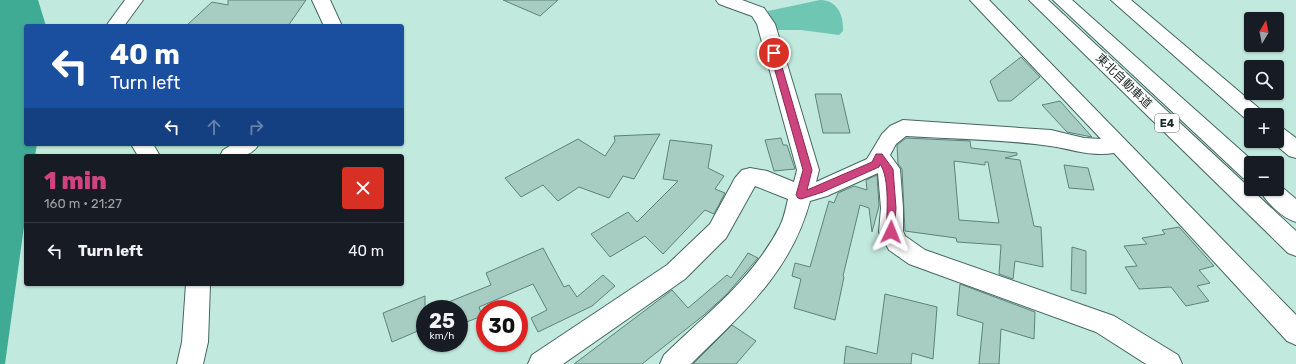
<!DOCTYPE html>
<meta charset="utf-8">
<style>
body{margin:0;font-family:Rubik,"Noto Sans JP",sans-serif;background:#20242c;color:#f1f3f6;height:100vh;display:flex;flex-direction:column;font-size:15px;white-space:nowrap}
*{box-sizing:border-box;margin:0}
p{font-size:13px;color:#9ea1a6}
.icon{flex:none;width:22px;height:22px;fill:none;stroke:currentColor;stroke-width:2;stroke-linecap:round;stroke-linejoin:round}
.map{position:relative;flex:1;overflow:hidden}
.sheet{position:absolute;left:24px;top:154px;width:380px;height:132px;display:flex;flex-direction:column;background:#171b24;border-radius:4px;box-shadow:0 1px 3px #0004}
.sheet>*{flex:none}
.hud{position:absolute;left:24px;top:24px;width:380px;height:122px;border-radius:4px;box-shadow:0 1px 3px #0004;background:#1a4fa0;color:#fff;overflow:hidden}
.needle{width:26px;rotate:10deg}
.controls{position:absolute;left:1244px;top:12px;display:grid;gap:8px}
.controls a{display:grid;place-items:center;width:40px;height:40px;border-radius:4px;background:#171b24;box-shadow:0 1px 3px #0004;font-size:20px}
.speed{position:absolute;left:416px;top:300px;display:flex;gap:8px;font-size:20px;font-weight:700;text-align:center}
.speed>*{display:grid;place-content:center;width:52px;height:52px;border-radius:50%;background:#171b24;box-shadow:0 1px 3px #0004;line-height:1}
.speed small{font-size:10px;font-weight:400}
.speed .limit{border:6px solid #d22;background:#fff;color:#111}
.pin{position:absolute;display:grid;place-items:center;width:34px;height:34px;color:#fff;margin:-17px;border:2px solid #fff;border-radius:50%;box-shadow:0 1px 4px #0007}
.me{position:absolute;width:44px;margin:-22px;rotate:2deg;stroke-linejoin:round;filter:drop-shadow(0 0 3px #0008)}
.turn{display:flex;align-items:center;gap:14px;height:84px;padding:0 20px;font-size:18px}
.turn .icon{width:52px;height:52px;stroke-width:2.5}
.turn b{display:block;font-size:28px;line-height:34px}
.lanes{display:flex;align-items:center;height:38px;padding:0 20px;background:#0003;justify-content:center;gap:20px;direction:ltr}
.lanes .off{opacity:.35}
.round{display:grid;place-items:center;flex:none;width:42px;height:42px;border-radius:4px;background:#20242c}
.head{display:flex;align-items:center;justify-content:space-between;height:68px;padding:0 20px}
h1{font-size:24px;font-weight:800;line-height:30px;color:#cd447f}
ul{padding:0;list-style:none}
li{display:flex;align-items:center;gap:12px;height:56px;padding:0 20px;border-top:1px solid #363941}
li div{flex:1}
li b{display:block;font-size:15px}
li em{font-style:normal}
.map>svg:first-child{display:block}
.green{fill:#6fc7b3}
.water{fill:#3fab95}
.building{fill:#a7cdc3;stroke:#5e8279;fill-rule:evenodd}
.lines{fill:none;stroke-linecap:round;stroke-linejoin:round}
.minor-casing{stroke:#44675f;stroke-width:2}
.highway-casing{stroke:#44675f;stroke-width:2}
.minor{fill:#fff;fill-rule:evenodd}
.highway{fill:#fff;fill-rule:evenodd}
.route{fill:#cd447f;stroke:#852c53}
.labels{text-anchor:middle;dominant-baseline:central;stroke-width:3.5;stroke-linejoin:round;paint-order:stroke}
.shield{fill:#fff;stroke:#5e6866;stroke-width:1}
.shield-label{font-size:11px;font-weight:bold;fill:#192824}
.street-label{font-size:12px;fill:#192824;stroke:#fff}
</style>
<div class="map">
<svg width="1296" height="364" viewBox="0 0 1296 364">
<rect width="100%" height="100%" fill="#c2e9de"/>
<path class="green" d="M 820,0 C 837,0 844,15 843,31 L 839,35 L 801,30 L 770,30 L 768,11 Z"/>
<polygon class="water" points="0,0 38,0 46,26 26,26 26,144 37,144 35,156 26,156 26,212 5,364 0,364"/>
<g class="building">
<polygon points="228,0 306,0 288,26 186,26 212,2 228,5"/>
<polygon points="503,0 558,0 540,16"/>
<polygon points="1021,57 1040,77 1011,101 998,101 990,81"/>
<polygon points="815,94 841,94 850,133 823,133"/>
<polygon points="1060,101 1092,137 1067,132 1042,105"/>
<polygon points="660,134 634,179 623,176 609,198 579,187 558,201 543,185 521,197 505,178 578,139 605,156 615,141 614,136"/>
<polygon points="781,138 783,145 787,145 795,169 774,171 765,140"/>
<path d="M 906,138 L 970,141 L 971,148 L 1017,153 L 1017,155 L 1005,158 L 1020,160 L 1034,226 L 1041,227 L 1043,267 L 1015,261 L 1013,279 L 999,274 L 1001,245 L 957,242 L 956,238 L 905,231 L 902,169 L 898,164 L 897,145 ZM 954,161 L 985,165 L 985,162 L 988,162 L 999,223 L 959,220 Z"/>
<polygon points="670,140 712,145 708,168 724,176 715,189 725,193 714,214 705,210 663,254 645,236 610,257 591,234 628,212 637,222 678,181 663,179"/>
<polygon points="1064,165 1088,168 1094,190 1069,188"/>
<polygon points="877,175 879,206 872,232 869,208 860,205 843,276 844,277 835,320 794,308 801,279 792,276 795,263 810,267 829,201 834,203 838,193 854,186 867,190 866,180"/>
<polygon points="1179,227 1214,266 1199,270 1210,283 1197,286 1209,301 1186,306 1171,287 1139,289 1125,267 1137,266 1124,246 1147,244 1142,238 1165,234 1162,230"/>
<polygon points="1072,247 1086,251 1086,294 1071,290"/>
<polygon points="543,248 564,287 569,285 577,297 603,275 615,286 592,306 538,332 531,318 547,310 533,284 479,307 482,316 459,325 459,309 431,309 491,285 486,273"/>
<polygon points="748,253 758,258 727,294 704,315 642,364 574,364 672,290 688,308 727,275 731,278"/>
<polygon points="960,284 1035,312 1034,339 1001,329 999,364 979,364 983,323 957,315"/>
<polygon points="885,294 937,307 933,359 912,353 911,364 844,364 846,346 877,354"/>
<polygon points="425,296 425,328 392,342 383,313"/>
<polygon points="732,325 756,341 736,364 693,364"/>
</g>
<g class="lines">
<g class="minor-casing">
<g id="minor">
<polygon points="125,0 143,0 124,26 106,26"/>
<polygon points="312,0 330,0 342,26 324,26"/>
<path d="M 716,0 L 742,0 L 764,8 L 775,24 L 819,170 L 816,182 L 867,159 L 882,134 L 890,126 L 903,120 L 1051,130 L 1084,138 L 1101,139 L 970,0 L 989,0 L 1296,315 L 1296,345 L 1287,341 L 1114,153 C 1091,157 1072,149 1050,146 C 1003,139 954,139 906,136 L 896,144 L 890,155 L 900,169 L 903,208 L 903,231 L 905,236 L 925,250 L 1114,316 L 1178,355 L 1182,364 L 1146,364 L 1096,332 L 909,264 L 889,250 L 879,232 L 881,208 L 878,173 L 827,196 L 810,201 C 790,274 742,313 691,364 L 660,364 L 664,355 C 705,315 754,278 780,226 C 784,218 786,208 788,199 L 755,186 L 726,238 L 685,279 L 563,364 L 528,364 L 532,355 L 667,265 L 710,224 L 735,178 L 742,170 L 750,168 L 767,171 L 794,182 L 797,170 L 757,24 L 752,16 L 719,4 Z"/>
<polygon points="1111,0 1131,0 1261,110 1264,115 1251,115 1251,121 1247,120"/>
<polygon points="1277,126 1284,129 1296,138 1296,158 1289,156 1271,141 1277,141"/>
<polygon points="131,144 153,144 160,156 138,156"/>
<path d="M 233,144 L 259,144 C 250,159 236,156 220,156 L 223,150 Z"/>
<polygon points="186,284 210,284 208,342 203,364 177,364 182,342"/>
</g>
</g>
<g class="highway-casing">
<g id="highway">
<polygon points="1029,0 1048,0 1296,231 1296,256 1288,253"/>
<polygon points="1053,0 1072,0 1255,163 1251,163 1251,180 1243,178"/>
<path d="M 1277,183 L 1296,199 L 1296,222 C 1282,218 1266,202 1259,189 L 1277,189 Z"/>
</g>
</g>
<use href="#minor" class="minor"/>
<use href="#highway" class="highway"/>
</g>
<path class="route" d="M 771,51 L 774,51 L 778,53 L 812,170 L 807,190 L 872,162 L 876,154 L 882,154 L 893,169 L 896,208 L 894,235 L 891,236 L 886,232 C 887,215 890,178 880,164 L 879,167 L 823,192 L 801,199 L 798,198 L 796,195 L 803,170 L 770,53 Z"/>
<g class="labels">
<rect class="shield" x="1155" y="114" width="24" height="18" rx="3"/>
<g class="shield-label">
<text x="1167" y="123">E4</text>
</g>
<g class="street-label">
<text transform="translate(1124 81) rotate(44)">東北自動車道</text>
</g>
</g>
</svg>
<div class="controls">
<a><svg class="needle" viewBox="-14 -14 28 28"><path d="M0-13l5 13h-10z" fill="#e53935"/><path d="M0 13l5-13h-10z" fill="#9ea1a6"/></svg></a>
<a><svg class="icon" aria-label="search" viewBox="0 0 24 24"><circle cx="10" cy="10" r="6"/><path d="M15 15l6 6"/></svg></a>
<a>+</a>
<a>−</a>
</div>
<div class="speed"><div>25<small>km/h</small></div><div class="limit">30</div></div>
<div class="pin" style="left:774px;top:53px;background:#d93025"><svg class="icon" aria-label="arrive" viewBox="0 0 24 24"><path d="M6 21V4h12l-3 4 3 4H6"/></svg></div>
<svg class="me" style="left:891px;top:232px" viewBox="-20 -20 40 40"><path d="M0-17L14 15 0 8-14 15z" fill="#cd447f" stroke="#fff" stroke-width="4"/></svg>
<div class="hud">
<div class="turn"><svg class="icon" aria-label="left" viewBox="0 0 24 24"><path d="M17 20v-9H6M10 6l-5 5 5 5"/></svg><div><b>40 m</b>Turn left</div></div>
<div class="lanes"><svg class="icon" aria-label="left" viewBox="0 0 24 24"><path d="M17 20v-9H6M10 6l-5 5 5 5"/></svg><svg class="icon off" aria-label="ahead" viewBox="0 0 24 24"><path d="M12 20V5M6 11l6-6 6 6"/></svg><svg class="icon off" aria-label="right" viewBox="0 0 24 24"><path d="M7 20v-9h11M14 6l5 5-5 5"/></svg></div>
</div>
<section class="sheet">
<div class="head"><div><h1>1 min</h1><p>160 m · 21:27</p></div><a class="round" style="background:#d93025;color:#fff"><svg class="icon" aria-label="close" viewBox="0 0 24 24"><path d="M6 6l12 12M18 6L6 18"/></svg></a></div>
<ul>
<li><svg class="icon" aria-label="left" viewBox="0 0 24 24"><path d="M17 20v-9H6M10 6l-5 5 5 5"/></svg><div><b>Turn left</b></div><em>40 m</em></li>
</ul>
</section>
</div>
